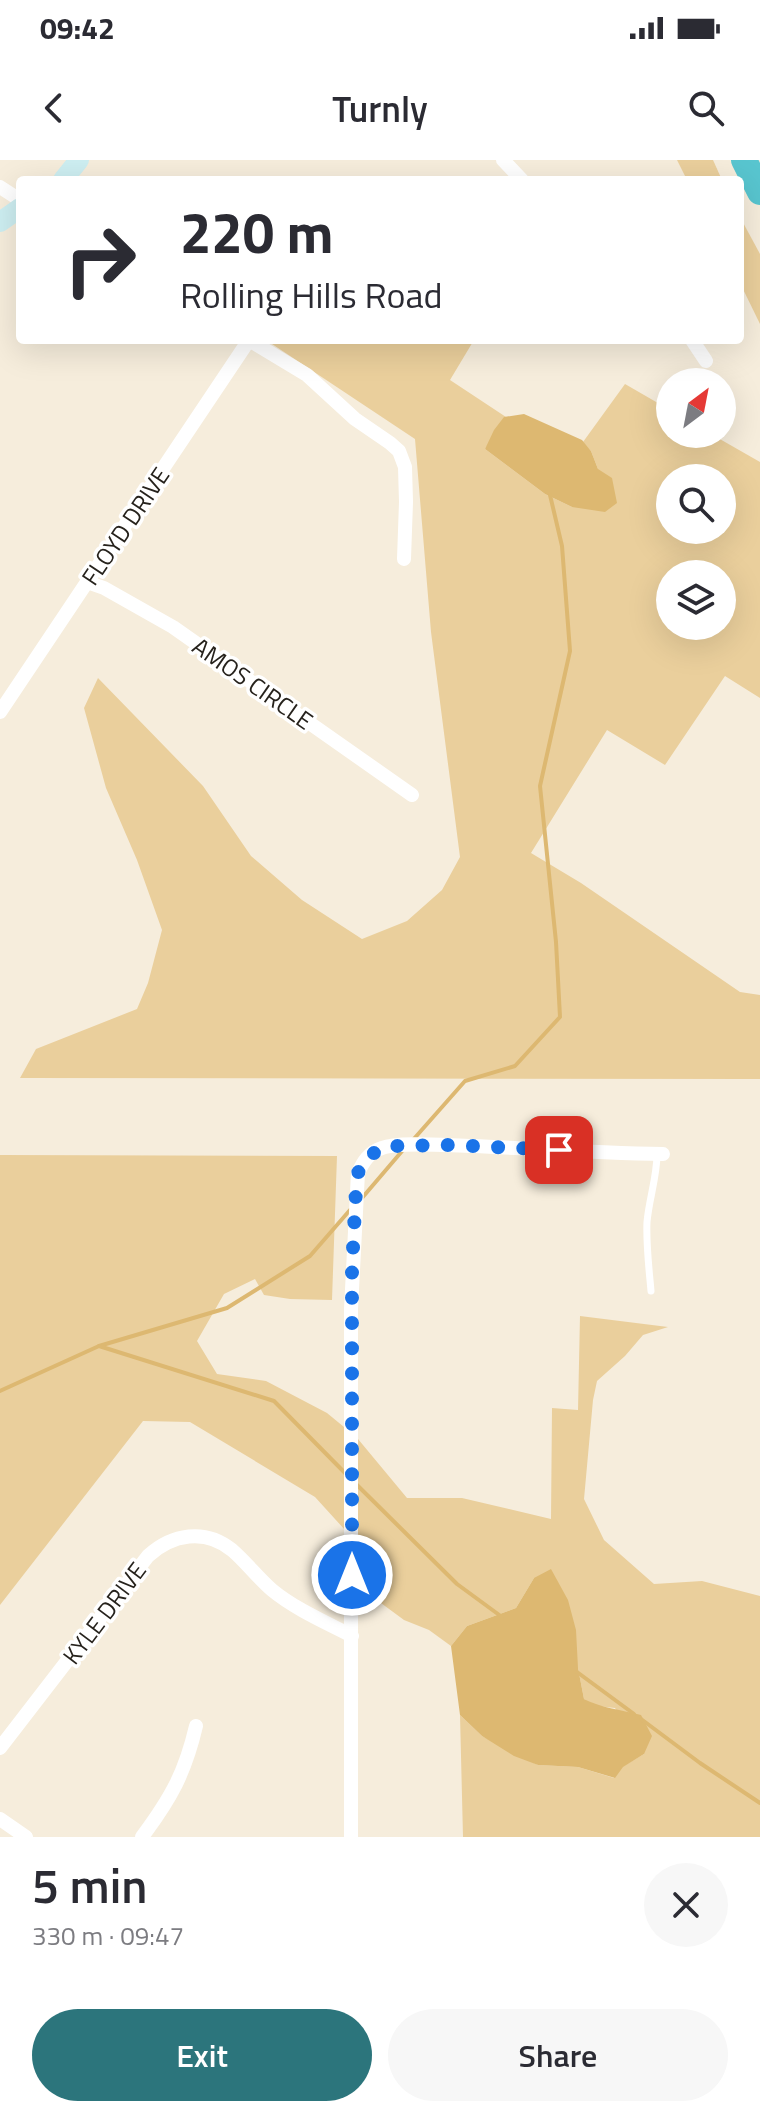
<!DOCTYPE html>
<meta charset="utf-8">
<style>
body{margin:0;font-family:"Titillium Web",sans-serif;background:#f7f7f7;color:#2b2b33;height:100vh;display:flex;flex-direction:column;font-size:30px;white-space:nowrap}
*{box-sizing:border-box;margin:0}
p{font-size:26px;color:#7c7c81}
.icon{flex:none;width:44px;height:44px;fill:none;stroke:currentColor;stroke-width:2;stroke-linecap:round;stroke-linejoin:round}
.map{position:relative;height:1677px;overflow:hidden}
.details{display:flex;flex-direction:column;background:#fff;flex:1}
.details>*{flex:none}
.banner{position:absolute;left:16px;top:16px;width:728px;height:168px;border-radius:8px;box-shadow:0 8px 32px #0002;background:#fff;color:#2b2b33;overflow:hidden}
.needle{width:52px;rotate:32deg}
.tools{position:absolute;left:656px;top:208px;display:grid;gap:16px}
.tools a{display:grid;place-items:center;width:80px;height:80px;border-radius:50%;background:#fff;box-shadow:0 8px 32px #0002;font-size:40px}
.pin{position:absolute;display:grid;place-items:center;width:68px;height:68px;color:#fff;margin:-34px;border-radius:16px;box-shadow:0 4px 12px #0006}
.me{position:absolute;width:88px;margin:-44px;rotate:0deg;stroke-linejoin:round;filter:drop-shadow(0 0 6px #0008)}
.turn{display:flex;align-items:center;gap:28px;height:168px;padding:0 32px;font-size:36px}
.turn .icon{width:104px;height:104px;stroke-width:2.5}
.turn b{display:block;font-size:56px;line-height:68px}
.round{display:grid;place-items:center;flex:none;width:84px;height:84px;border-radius:42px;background:#f7f7f7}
.summary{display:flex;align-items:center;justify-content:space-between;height:136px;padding:0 32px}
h1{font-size:48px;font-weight:600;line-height:60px}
.action{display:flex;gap:16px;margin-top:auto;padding:16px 32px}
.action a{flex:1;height:92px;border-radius:48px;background:#2c757c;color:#fff;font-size:32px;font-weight:600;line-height:92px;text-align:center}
.action a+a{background:#f7f7f7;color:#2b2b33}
.status{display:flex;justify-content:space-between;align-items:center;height:56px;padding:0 40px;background:#fff;direction:ltr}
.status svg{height:22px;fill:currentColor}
header{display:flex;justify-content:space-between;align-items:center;height:104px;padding:0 32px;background:#fff;font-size:36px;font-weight:600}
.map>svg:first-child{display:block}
.green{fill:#eacf9c;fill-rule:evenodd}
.water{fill:#ddb871}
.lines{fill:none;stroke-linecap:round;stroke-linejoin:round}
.stream{stroke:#ddb871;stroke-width:4}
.lane{stroke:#fff;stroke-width:7}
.street{stroke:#fff;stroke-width:14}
.secondary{stroke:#cdeef1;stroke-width:20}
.highway{stroke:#58c5cf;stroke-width:26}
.route{stroke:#1a73e8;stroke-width:14;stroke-dasharray:0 25.2}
.labels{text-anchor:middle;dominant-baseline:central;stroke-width:7;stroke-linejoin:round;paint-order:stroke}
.street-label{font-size:24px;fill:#26221c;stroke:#fff}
</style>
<div class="status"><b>09:42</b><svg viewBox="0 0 49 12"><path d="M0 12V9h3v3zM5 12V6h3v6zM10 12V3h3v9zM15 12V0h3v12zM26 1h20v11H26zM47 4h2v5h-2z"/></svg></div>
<header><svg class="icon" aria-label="back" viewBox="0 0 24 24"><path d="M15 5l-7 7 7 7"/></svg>Turnly<svg class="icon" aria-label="search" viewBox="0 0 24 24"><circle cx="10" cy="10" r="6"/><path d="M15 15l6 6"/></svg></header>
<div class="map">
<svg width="760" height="1677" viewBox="0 0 760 1677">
<rect width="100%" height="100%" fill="#f6eddc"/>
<g class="green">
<polygon points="677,0 713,0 722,20 687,20"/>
<polygon points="740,57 760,94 760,164 740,123"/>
<path d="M 266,180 L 474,180 L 450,220 L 506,257 L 485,289 L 545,334 L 572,347 L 598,309 L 591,291 L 583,282 L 625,224 L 670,250 L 670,274 L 711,274 L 760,302 L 760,538 L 725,516 L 665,605 L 607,570 L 531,693 L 581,723 L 740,832 L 760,835 L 760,919 L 20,918 L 36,889 L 137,849 L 148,823 L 162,770 L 137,700 L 106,628 L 84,548 L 98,518 L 203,626 L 251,696 L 302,740 L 362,779 L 407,761 L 442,730 L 460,697 L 431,472 L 415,279 ZM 670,318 L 722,318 L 722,370 L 670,370 ZM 670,414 L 722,414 L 722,466 L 670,466 Z"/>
<polygon points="0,995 337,996 332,1140 290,1139 264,1135 255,1119 224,1134 197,1181 217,1214 266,1221 327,1253 344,1267 345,1370 315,1337 190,1262 143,1261 0,1445"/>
<polygon points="580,1156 668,1167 643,1175 625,1196 597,1221 593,1240 584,1339 604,1380 654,1424 702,1421 760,1436 760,1677 463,1677 460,1555 482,1576 538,1605 578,1607 614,1618 622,1607 644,1594 615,1548 597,1546 584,1539 578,1508 534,1418 516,1448 467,1466 451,1486 429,1470 404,1460 366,1432 358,1406 358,1279 407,1338 462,1338 551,1359 552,1248 578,1250"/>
</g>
<g class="water">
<polygon points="524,254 582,280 591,291 598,309 612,318 617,343 605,352 572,347 545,334 485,289 494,270 504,257"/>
<path d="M 551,1409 L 568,1440 L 576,1470 L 578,1508 L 584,1539 C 601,1548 622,1550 641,1555 L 652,1576 L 644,1594 L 623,1607 L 615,1618 L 578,1607 L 538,1605 L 514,1596 L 482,1576 L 460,1555 L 451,1486 L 467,1466 L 516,1448 L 534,1418 Z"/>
</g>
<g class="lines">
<g class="stream">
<polyline points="412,981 465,921 515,906 560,857 556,782 540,626 570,491 562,386 550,335"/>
<polyline points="362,1038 403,990"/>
<polyline points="99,1186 227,1148 310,1096 350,1050"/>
<polyline points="0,1231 99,1186 274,1241 346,1314"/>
<polyline points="355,1323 457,1424 502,1457"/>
<polyline points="577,1512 634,1554"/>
<polyline points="641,1559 700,1603 760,1643"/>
</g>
<path class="lane" d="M 651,1131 C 649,1108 646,1085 647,1062 C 649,1039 657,1017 657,994"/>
<g class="street">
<polyline points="503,0 522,20"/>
<polyline points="0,27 20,40"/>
<polyline points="692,180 706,201"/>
<polyline points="87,422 104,428 173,467 412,635"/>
<polyline points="0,552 249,180 307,215 355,259 390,283 399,291 405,307 406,342 404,399"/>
<path d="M 0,1588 L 148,1396 C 172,1374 205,1368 232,1390 C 246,1402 258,1418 272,1430 C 295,1449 325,1462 352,1476"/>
<polyline points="0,1659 26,1677"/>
<path d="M 142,1677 C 171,1638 185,1613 196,1566"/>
<path d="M 351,1677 L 351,1149 L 358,1013 C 363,1002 369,992 382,988 C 400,981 452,986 473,986 C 537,989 600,993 663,994"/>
</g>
<g class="secondary">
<polyline points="63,20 79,0"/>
<polyline points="0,62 20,48"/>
</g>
<polyline class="highway" points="744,0 760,32"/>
</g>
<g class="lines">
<polyline class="route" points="352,1415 352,1108 356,1030 358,1013 363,1002 379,989 393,986 450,985 559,990"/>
</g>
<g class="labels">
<g class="street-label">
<text transform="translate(125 366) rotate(-56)">FLOYD DRIVE</text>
<text transform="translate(253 523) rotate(35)">AMOS CIRCLE</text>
<text transform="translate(104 1453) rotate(-53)">KYLE DRIVE</text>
</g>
</g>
</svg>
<div class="tools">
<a><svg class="needle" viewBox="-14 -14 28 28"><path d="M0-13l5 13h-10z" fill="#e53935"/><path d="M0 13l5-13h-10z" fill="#7c7c81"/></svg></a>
<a><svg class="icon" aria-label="search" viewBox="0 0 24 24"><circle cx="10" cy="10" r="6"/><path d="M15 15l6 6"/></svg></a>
<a><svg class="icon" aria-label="layers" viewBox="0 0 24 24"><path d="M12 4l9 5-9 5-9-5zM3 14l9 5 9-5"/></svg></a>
</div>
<div class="pin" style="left:559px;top:990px;background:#d93025"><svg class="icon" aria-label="arrive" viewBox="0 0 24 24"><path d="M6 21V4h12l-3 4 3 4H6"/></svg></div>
<svg class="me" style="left:352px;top:1415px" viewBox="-20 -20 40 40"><circle r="17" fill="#1a73e8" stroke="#fff" stroke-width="3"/><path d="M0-11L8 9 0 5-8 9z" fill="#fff"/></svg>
<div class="banner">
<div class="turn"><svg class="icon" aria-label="right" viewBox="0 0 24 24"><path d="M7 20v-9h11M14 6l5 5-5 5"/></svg><div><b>220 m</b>Rolling Hills Road</div></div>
</div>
</div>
<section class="details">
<div class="summary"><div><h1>5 min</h1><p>330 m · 09:47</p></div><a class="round"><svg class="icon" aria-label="close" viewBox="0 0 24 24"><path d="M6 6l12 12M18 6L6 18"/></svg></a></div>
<div class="action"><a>Exit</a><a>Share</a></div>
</section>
